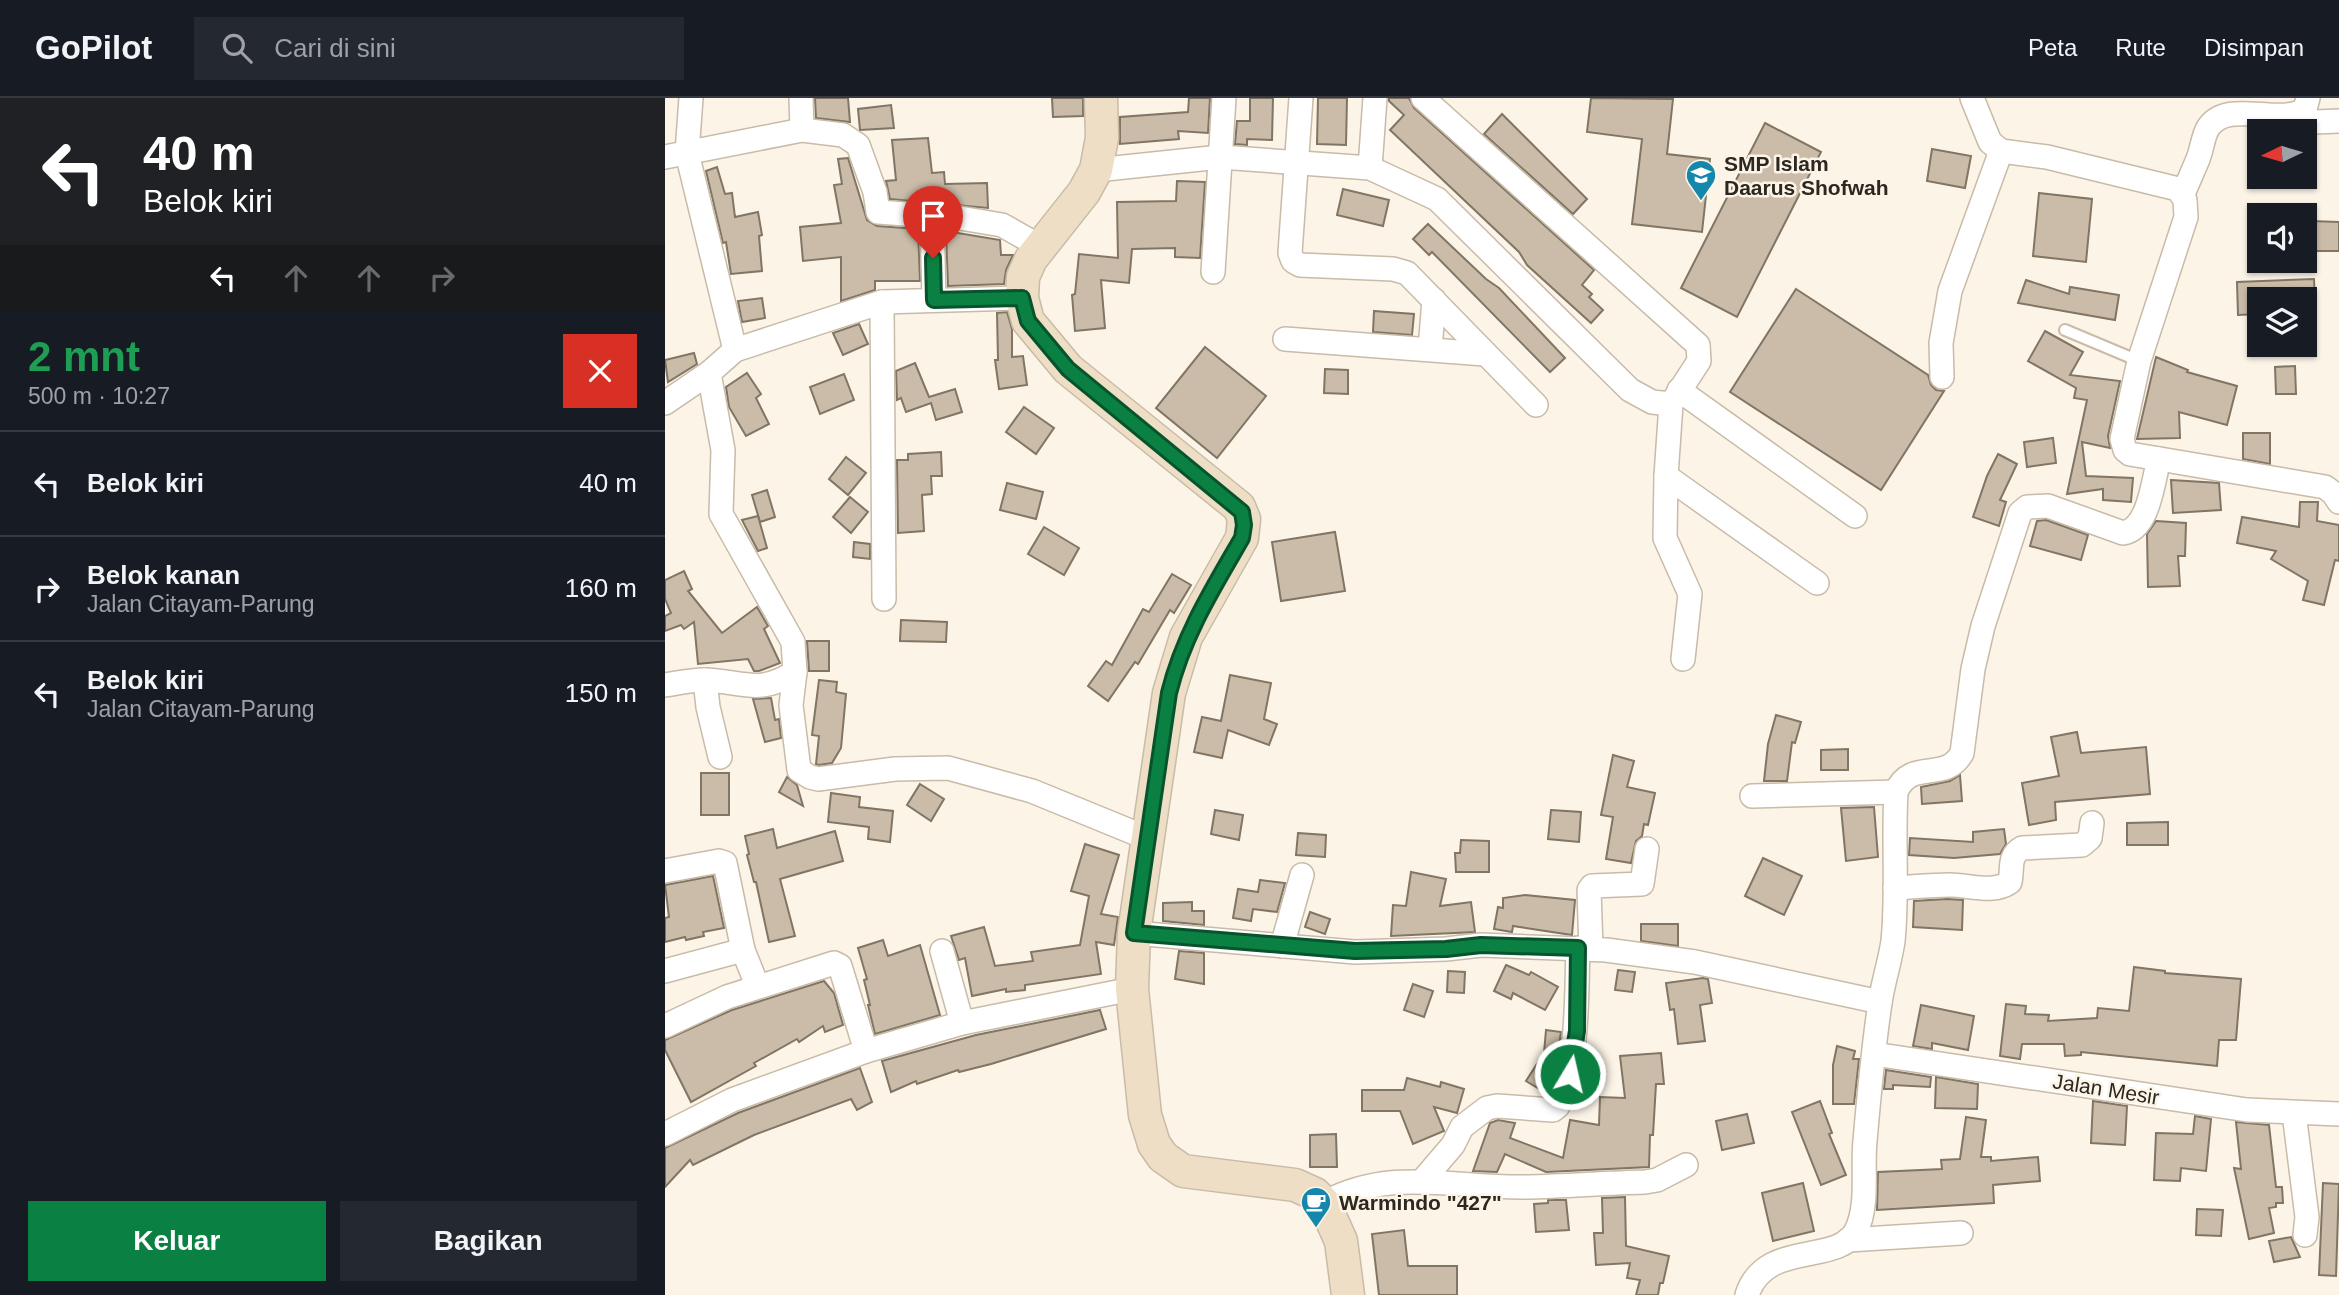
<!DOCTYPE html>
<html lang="id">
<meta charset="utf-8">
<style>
body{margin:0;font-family:Helvetica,sans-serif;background:#242831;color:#f1f3f6;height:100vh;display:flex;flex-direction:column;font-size:26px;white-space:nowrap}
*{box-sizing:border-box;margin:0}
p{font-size:23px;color:#9ea1a6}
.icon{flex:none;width:38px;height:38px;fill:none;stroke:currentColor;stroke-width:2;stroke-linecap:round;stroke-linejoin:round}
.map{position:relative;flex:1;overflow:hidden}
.details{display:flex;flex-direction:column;background:#171b24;width:665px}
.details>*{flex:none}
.banner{background:#202124;color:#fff;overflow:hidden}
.needle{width:46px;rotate:265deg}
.controls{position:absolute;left:1582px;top:21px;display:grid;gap:14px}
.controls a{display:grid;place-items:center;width:70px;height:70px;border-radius:0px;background:#171b24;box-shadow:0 2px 5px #0004;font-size:35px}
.pin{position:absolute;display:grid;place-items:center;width:60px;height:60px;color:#fff;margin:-72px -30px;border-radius:50% 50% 50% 0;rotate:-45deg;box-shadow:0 0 7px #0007}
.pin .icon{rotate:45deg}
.me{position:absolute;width:77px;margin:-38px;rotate:9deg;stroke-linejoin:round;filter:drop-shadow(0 0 5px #0008)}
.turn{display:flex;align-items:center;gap:24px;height:147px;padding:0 28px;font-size:32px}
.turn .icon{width:91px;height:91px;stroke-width:2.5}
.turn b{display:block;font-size:49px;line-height:60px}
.lanes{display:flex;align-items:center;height:66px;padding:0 28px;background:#0003;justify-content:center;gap:35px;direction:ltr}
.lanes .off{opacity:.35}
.round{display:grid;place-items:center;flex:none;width:74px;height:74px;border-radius:0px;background:#242831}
.headline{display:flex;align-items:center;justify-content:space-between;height:119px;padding:0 28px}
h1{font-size:42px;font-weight:800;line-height:52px;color:#1e9e55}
.action{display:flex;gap:14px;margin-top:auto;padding:14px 28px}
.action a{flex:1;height:80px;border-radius:0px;background:#0b8043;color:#fff;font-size:28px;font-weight:800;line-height:80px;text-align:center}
.action a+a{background:#242831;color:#f1f3f6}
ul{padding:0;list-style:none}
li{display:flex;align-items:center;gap:21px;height:105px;padding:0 28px;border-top:2px solid #363941}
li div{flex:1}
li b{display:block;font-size:26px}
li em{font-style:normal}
header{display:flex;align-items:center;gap:42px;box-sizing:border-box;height:98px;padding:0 35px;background:#171b24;border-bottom:2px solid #363941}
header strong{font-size:33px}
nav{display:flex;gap:38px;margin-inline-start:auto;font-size:24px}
.search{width:490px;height:63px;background:#242831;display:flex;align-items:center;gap:18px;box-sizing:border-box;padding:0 24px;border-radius:0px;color:#9ea1a6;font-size:26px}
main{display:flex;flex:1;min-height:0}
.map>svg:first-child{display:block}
.building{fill:#cabca9;stroke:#817563;stroke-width:2}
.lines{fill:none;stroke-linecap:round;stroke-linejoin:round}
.lane-casing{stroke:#c8bba7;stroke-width:14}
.street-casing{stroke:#c8bba7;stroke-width:26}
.secondary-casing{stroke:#c8bba7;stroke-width:35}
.lane{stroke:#fff;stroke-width:10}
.street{stroke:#fff;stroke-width:23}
.secondary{stroke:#eddec5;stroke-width:32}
.route-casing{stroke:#07532c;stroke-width:18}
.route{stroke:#0b8043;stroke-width:12}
.labels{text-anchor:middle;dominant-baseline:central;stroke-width:5;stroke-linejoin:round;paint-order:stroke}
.poi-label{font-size:21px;font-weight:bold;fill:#2c271f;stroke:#fdf4e8;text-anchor:start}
.street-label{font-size:21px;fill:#2c271f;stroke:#fdf4e8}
</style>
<header>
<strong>GoPilot</strong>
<div class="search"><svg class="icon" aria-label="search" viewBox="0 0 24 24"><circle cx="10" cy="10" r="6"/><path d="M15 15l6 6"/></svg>Cari di sini</div>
<nav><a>Peta</a><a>Rute</a><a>Disimpan</a></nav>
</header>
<main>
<section class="details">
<div class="banner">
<div class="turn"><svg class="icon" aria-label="left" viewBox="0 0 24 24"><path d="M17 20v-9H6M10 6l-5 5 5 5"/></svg><div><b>40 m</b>Belok kiri</div></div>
<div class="lanes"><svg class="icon" aria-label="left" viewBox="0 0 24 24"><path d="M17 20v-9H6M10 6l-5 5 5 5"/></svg><svg class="icon off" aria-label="ahead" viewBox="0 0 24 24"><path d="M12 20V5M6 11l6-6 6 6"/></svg><svg class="icon off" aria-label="ahead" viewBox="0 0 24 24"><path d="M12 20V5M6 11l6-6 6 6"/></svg><svg class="icon off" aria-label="right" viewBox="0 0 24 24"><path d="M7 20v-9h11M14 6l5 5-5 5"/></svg></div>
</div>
<div class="headline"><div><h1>2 mnt</h1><p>500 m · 10:27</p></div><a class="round" style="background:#d93025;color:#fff"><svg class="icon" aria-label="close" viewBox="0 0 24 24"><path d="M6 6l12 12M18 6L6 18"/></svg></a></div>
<ul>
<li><svg class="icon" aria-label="left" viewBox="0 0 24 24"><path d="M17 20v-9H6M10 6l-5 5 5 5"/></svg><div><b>Belok kiri</b></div><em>40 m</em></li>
<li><svg class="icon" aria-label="right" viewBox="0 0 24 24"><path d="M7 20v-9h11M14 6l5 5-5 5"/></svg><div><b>Belok kanan</b><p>Jalan Citayam-Parung</p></div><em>160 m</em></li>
<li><svg class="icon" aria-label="left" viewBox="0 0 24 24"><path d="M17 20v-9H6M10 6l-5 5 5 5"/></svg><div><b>Belok kiri</b><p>Jalan Citayam-Parung</p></div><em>150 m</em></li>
</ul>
<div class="action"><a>Keluar</a><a>Bagikan</a></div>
</section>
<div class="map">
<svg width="1674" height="1197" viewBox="0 0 1674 1197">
<rect width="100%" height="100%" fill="#fdf4e8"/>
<g class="building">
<polygon points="150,0 183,0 185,24 151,20"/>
<polygon points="387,0 418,0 418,18 388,19"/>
<polygon points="524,0 545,0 543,35 513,33 514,41 455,46 455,19 523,14"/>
<polygon points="585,0 608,0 607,42 582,41 582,47 570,46 572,23 585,23"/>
<polygon points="653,0 682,0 681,47 652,46"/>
<polygon points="724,0 744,0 749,10 929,172 917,187 927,196 924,199 938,212 926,225 862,167 854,154 725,32 739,17 724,3"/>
<polygon points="926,0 1008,1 1002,56 1045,61 1037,134 967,126 977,41 922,34"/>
<polygon points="226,7 229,30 195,32 193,11"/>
<polygon points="837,16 922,101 908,116 819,36"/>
<polygon points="1100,25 1156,54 1072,219 1016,190"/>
<polygon points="263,40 267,75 279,74 280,86 322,85 323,110 225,101 221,83 231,82 227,42"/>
<polygon points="1267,51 1306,58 1300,90 1262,83"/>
<polygon points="183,60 202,122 212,128 253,131 255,183 210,183 210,192 176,203 176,159 138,163 135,129 176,125 169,87 177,86 173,61"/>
<polygon points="52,69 60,96 67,95 70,119 93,114 97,137 94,138 97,173 66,176 61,144 58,145 41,73"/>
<polygon points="512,83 540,84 535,160 510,159 510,150 467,151 464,185 436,182 440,230 410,233 407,197 410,196 414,156 453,160 452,104 511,103"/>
<polygon points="678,91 724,102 718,128 672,117"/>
<polygon points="1374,95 1427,101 1421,164 1368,158"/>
<polygon points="1645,123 1674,124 1674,153 1644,153"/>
<polygon points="763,126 821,181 834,190 900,260 885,274 767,154 764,157 748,141"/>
<polygon points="281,133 335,142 336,157 348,157 341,172 339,186 283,188"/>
<polygon points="1649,181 1650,201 1594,201 1594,216 1573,217 1572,184"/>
<polygon points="1361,182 1404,196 1405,189 1454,197 1450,222 1353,205"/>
<polygon points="1131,191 1263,277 1266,287 1271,292 1279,293 1216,392 1065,294"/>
<polygon points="97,200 100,220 77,224 73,203"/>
<polygon points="709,213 749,216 747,237 708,234"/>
<polygon points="342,214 347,231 347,259 358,258 362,287 334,291 330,262 333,262 332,215"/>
<polygon points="194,226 203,246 178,257 168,235"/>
<polygon points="1380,233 1418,254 1405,277 1455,283 1443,338 1445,350 1417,344 1421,378 1468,380 1466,404 1438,402 1438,391 1402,396 1422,302 1409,300 1411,290 1363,263"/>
<polygon points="540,249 601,298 552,360 491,310"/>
<polygon points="29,255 32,266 3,284 0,262"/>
<polygon points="1491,259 1523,272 1522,274 1572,288 1562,327 1514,314 1515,340 1472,341"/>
<polygon points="250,265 264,299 290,291 297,314 271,322 266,305 241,314 236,300 232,302 231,273"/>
<polygon points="1630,268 1631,296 1611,296 1610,269"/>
<polygon points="660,271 683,272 683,296 659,295"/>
<polygon points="82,275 96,296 91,300 104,326 81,338 64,309 61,289"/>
<polygon points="179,276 189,302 155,316 145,289"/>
<polygon points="359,309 389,330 371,356 341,334"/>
<polygon points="1578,335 1605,335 1605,366 1578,361"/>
<polygon points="1388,340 1391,365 1362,369 1359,344"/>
<polygon points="276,354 277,378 266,378 267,396 257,397 259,433 233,435 232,362 243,362 243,356"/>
<polygon points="1333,356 1352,366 1335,402 1341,404 1334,428 1308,419 1322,378"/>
<polygon points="181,359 201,375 183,397 164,381"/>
<polygon points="1506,382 1554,385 1556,412 1508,415"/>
<polygon points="342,385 378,394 371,421 335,412"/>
<polygon points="102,392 110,419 95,424 87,397"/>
<polygon points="185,399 203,414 186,435 168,419"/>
<polygon points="1635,404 1653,404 1652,423 1674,427 1674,463 1670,462 1659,507 1638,502 1643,483 1606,461 1611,453 1572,445 1577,419 1634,429"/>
<polygon points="93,418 102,450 93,453 77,422"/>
<polygon points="1381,422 1423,437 1416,462 1365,448 1372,423"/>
<polygon points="1491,423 1521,425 1520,458 1513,458 1515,488 1483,489 1482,436"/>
<polygon points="379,429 414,450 399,477 363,456"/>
<polygon points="670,434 680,493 616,503 607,444"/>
<polygon points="189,444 205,446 205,461 188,459"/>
<polygon points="19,473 27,491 23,493 57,535 92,509 103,528 99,531 115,565 94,573 89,573 83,561 33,566 29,524 19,531 16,527 0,533 0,518 6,515 0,501 0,482"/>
<polygon points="507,476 526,487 509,515 505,512 473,566 470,564 443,603 423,588 441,563 447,567 478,511 484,514"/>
<polygon points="236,522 282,524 281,544 235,543"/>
<polygon points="142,543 164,543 164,573 144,573"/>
<polygon points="565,577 606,585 599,621 612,626 604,647 563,632 557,660 529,654 537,619 556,623"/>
<polygon points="154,582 172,584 171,594 181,596 176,650 167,665 154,667 151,666 154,638 147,637"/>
<polygon points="106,600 110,622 114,621 116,640 100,644 88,601"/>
<polygon points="1111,617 1136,624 1130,645 1127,644 1122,683 1099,683 1103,646"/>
<polygon points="1412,634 1416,655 1481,649 1485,696 1390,704 1391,722 1364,727 1357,685 1394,678 1386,639"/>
<polygon points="1183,651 1183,672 1156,672 1156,652"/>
<polygon points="948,657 969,663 962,689 990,695 983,727 979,726 977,738 971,743 966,765 941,761 948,719 936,717"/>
<rect x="36" y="675" width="28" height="42"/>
<polygon points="1295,677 1297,703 1257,706 1256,689 1285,683"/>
<polygon points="122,679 132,687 138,708 114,694"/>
<polygon points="255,686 279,701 266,723 242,707"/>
<polygon points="166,695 195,699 194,709 228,713 225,744 203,741 204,729 163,724"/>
<polygon points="1209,709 1213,759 1181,763 1176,710"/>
<polygon points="550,712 578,717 574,742 546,736"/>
<polygon points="886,712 916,714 914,744 883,741"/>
<polygon points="1503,724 1503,747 1462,747 1462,725"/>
<polygon points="108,731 112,750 170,733 178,763 115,781 130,838 104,844 91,784 89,784 82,757 84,756 80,738"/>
<polygon points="1339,731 1341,746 1335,756 1289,760 1244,757 1245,740 1308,744 1308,734"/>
<polygon points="633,735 661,737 660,759 631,757"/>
<polygon points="796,742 824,743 824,774 791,774 790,755 795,755"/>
<polygon points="420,746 454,757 436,816 453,819 449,847 431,844 436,876 360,887 360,892 341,894 341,891 307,898 300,860 294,862 286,838 319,829 330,868 368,863 366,854 415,847 424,798 406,793"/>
<polygon points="1098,760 1137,778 1119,817 1080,798"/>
<polygon points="746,774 781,781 775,808 806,804 810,834 726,838 728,807 741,808"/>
<polygon points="48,778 59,830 38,834 39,838 21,842 20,839 0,844 0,820 4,819 0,787"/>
<polygon points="595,782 620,785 612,814 588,811 586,823 568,820 573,791 593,794"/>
<polygon points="860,797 910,802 907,837 848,828 847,834 829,831 833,809 838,810 838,800"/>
<polygon points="1282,801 1298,802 1297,832 1248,829 1249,803"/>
<polygon points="527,804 527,813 539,813 539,827 498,823 498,805"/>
<polygon points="645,814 665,821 660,836 640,829"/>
<polygon points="976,826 1013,826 1013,848 976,843"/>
<polygon points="218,842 223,858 255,847 275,917 210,936 203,907 205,907 199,882 202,881 193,850"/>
<polygon points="514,853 539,855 539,886 510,881"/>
<polygon points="841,867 864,877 866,874 893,889 880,912 848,895 846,901 829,893"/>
<polygon points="1469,869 1500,873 1500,875 1576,881 1571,942 1554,942 1552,968 1416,954 1416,957 1400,958 1399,946 1357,946 1355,961 1335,958 1341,906 1361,908 1360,916 1384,917 1383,923 1432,920 1433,910 1464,913"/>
<polygon points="953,872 970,874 967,894 950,892"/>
<polygon points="783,873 800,874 799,895 782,894"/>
<polygon points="1038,880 1043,881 1047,905 1035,907 1040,943 1013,946 1009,911 1005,912 1001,885"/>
<polygon points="159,883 169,895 178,927 160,934 158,928 134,944 132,941 89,965 91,968 26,1004 0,952 0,942 67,912"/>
<polygon points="748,886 768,893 759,919 739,912"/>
<polygon points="1256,907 1309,918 1303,952 1267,945 1267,951 1248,948"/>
<polygon points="435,912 441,931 326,966 294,974 293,972 252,986 251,983 226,994 217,963 311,937"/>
<polygon points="881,932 896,934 891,966 881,995 861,983 879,955"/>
<polygon points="1172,948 1190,953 1188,961 1194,961 1189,1006 1168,1006 1168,967"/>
<polygon points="996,955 999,986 991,986 988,1037 985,1037 984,1069 881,1074 840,1056 832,1074 808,1073 825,1025 833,1022 850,1025 845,1040 898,1060 905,1022 934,1027 935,999 960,1000 955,958"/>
<polygon points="195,970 207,1004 192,1012 186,1001 89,1037 28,1067 25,1062 0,1089 0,1050 73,1015"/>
<polygon points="1221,972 1266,979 1265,989 1228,987 1228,991 1219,991"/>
<polygon points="1271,979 1313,986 1312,1011 1270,1010"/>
<polygon points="742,980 775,989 776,984 799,991 792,1015 769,1009 779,1033 748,1046 735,1013 697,1013 697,992 739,992"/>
<polygon points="1155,1003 1167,1035 1164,1036 1181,1077 1156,1087 1127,1014"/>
<polygon points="1428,1003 1462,1008 1460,1047 1426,1045"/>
<polygon points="1082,1016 1089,1045 1057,1052 1051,1023"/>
<polygon points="1530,1018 1546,1021 1541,1073 1516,1070 1515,1083 1489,1082 1491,1035 1528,1036"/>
<polygon points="1301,1019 1321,1022 1316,1059 1326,1059 1326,1063 1373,1059 1375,1083 1328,1087 1329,1105 1212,1112 1213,1074 1277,1071 1276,1062 1295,1061"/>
<polygon points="1571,1024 1604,1027 1611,1089 1617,1089 1618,1105 1611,1105 1611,1109 1604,1110 1609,1135 1584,1141 1569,1070 1576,1071"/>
<polygon points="671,1036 672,1069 645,1069 645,1037"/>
<polygon points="1138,1085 1149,1133 1108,1143 1097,1095"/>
<polygon points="1658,1085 1674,1086 1671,1178 1654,1177"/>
<polygon points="960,1099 961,1148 1004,1158 998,1185 995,1185 993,1197 971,1197 975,1182 962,1180 965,1165 931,1167 929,1135 938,1135 937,1100"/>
<polygon points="883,1102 901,1102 904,1132 871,1134 869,1106 883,1105"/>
<polygon points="1532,1111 1558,1112 1556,1138 1531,1137"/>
<polygon points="739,1132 743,1168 792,1168 792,1197 714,1197 707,1136"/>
<polygon points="1626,1139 1635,1159 1609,1164 1604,1143"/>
</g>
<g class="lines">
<g class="lane-casing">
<polyline id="lane" points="1400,232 1474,263"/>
</g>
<g class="street-casing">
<g id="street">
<polyline points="26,0 22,55 70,252"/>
<polyline points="136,0 137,32"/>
<polyline points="636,0 625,155 628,163 635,167 728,171 742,175 871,307"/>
<polyline points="758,0 1033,247 1034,263 1006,306 1001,378 1000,440 1025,496 1018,561"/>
<polyline points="1307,0 1325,44 1336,53 1382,59 1513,91 1520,102 1521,119 1474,263 1457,341 1460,352 1465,356 1660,389 1668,395 1674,404"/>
<polyline points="1632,17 1650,24 1674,23"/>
<polyline points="0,59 137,32 178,37 193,47 210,94 213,114 295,120 337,127 376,149"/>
<polyline points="705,70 710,0"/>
<polyline points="431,72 555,59 705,70 772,101 965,292 987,304 1006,306"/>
<path d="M 1518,96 C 1523,84 1528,73 1533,61 C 1537,51 1538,38 1543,30 C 1562,0 1615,29 1640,11 L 1643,0"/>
<polyline points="267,118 269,202"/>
<polyline points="548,174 559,0"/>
<polyline points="217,204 219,501"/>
<polyline points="620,241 820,256"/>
<polyline points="765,251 769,202"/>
<polyline points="44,275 58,352 56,416 128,544 130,574 126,607 134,672 145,679 153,681 230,671 283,670 367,693 482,740"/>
<polyline points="1277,279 1276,245 1285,193 1336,53"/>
<polyline points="1014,292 1190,418"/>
<polyline points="0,305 44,275 70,252 217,204 357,200"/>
<polyline points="1001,378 1152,485"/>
<polyline points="40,582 43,609 55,659"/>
<path d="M 0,587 C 13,585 26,582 39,582 C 78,583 93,598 130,574"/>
<polyline points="1087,698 1231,694"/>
<polyline points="0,773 54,763 60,765 78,852 92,887"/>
<path d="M 1230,790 C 1248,789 1267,787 1285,787 C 1304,787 1329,796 1345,784 C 1348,770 1343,758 1357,750 L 1417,747 L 1425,740 L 1427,725"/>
<polyline points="469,835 690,854 781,851 816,847 941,852 1030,864 1215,904"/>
<polyline points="617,848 637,777"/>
<polyline points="926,851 924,792 927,788 977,786 982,751"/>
<polyline points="277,853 297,925"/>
<polyline points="0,873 78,852"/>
<polyline points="0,928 62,899 169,865 175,868 201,953"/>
<polyline points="1209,956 1582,1012 1674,1016"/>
<polyline points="1629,1015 1642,1119 1640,1137"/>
<polyline points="0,1036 67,1002 201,953 297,925 467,891"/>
<path d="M 758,1082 L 788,1047 L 797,1029 L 822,1010 L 832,1008 L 888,1012 L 893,1008 C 914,956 911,905 913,850"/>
<path d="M 659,1105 C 728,1068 790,1091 863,1089 C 902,1088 941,1085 980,1084 L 992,1082 L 1021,1067"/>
<polyline points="1183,1142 1296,1135"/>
<path d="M 1082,1197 C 1100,1141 1172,1168 1191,1133 C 1204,1107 1197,1071 1200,1043 C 1204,997 1208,951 1215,905 C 1218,884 1225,864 1228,843 C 1233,793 1228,743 1231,694 C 1246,659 1280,686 1297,655 L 1308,571 L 1318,528 L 1355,415 L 1362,409 L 1383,408 L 1458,435 C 1484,431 1488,383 1494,361"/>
</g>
</g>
<g class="secondary-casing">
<polyline id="secondary" points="436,0 437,40 431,72 419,94 366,161 358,179 357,200 363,223 403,271 574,409 579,421 577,440 521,539 504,595 469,835 467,891 480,1017 489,1046 498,1059 518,1073 630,1087 650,1096 659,1105 676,1143 683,1197"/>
</g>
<use href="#lane" class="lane"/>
<use href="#street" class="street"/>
<use href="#secondary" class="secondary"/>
</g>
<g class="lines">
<g class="route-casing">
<path id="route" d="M 268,160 L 269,202 L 357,200 L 363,223 L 403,271 L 577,414 L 579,427 L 577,440 C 548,490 518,538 504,595 L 469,835 L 690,853 L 781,851 L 816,847 L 913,850 L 912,933 L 905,976"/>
</g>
<use href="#route" class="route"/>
</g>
<defs>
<g id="school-pin" transform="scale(1.575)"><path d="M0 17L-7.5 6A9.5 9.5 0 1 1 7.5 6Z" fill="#1387ac" stroke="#fdf4e8"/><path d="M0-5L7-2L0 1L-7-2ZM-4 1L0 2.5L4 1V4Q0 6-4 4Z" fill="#fff"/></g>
<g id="cafe-pin" transform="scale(1.575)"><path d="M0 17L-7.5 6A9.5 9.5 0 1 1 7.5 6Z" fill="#1387ac" stroke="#fdf4e8"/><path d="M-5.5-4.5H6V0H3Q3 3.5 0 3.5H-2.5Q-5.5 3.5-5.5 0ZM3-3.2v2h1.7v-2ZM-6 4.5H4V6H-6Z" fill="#fff"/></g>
</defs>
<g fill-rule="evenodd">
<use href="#school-pin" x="1036" y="77"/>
<use href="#cafe-pin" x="651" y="1104"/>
</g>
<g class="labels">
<g class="poi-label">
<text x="1059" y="65">SMP Islam<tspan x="1059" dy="24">Daarus Shofwah</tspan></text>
<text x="674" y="1104">Warmindo "427"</text>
</g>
<g class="street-label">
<text transform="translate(1441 991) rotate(9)">Jalan Mesir</text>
</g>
</g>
</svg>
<div class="controls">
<a><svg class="needle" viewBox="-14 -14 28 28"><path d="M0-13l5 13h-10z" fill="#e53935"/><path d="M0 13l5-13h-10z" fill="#9ea1a6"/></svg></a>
<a><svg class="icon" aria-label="sound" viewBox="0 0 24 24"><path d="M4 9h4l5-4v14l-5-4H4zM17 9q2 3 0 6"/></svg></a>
<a><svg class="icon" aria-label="layers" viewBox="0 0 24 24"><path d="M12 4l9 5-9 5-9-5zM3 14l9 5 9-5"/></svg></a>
</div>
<div class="pin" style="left:268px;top:160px;background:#d93025"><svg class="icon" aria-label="arrive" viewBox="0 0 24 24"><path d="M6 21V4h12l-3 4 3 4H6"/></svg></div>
<svg class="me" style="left:905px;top:976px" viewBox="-20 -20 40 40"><circle r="17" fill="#0b8043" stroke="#fff" stroke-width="3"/><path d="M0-11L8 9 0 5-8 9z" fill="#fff"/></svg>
</div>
</main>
